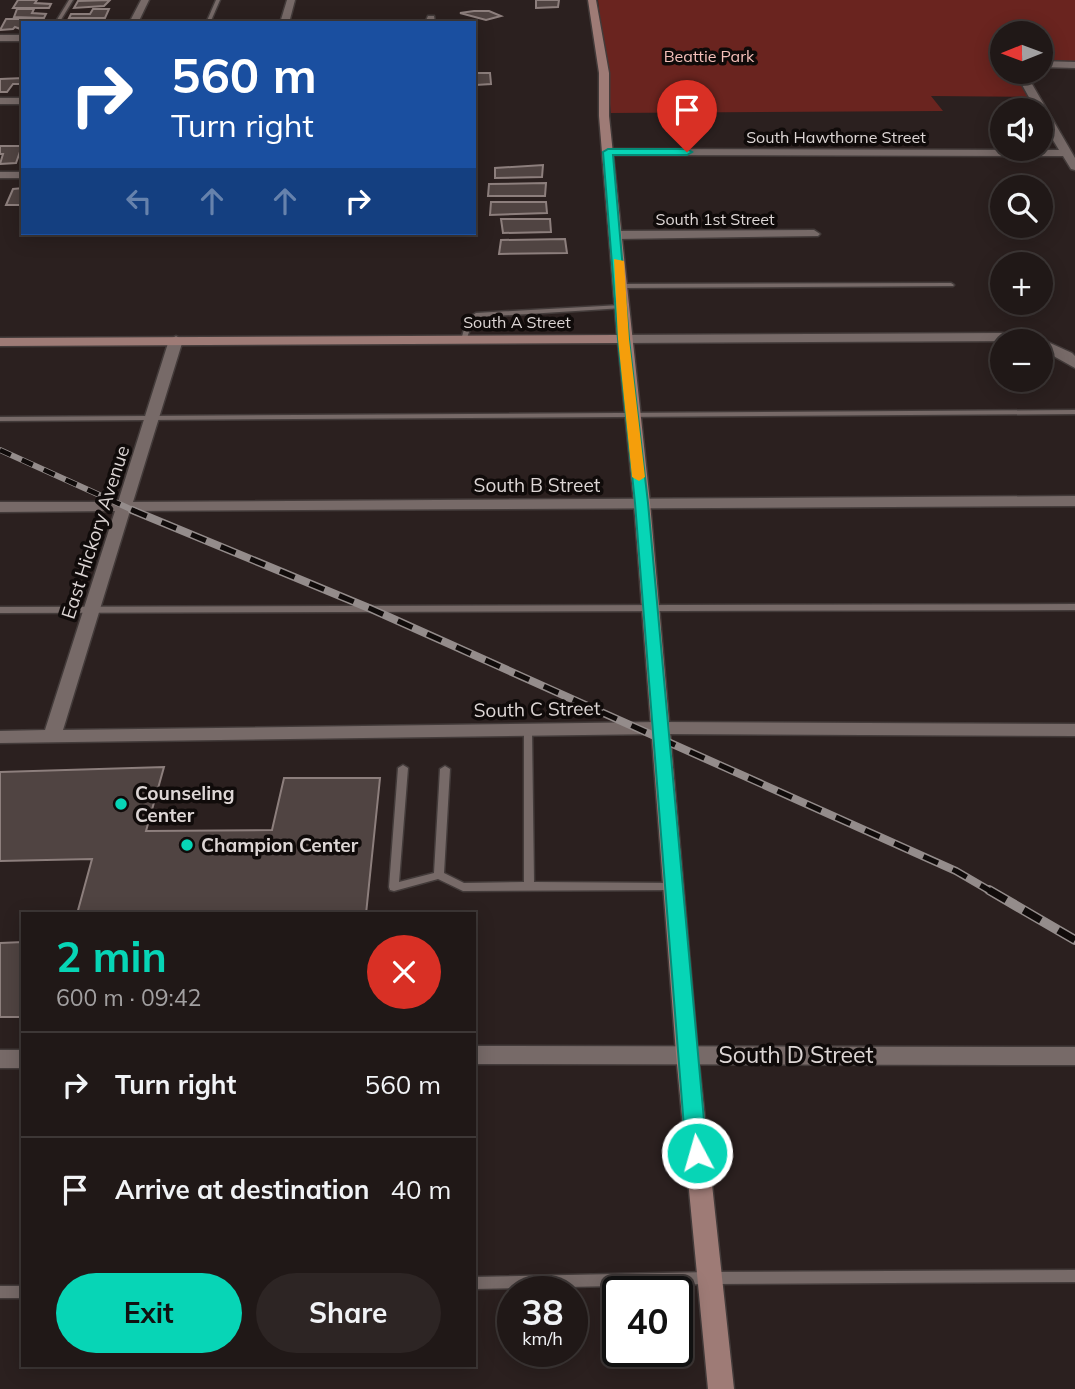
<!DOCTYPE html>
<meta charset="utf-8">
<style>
body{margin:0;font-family:Mulish,sans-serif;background:#2d2524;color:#f1f3f6;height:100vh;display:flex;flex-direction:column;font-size:26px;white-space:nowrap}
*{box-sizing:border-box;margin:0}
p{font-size:23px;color:#a2a0a1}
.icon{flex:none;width:38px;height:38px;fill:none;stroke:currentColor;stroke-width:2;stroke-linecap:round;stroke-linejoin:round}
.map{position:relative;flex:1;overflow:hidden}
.panel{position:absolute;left:21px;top:912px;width:455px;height:455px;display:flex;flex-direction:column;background:#201817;border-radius:0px;box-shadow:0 4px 18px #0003,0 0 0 2px #3d3736}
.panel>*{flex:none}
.top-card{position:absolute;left:21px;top:21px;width:455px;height:214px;border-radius:0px;box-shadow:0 4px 18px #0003,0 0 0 2px #3d3736;background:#1a4fa0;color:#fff;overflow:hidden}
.needle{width:46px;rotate:269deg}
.fabs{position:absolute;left:990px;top:21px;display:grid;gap:14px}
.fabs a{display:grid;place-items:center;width:63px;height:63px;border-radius:50%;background:#201817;box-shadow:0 4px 18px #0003,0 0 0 2px #3d3736;font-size:35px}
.speed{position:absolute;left:497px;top:1276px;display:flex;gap:14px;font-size:35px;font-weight:700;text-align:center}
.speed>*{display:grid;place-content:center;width:91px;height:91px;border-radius:50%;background:#201817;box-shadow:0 4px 18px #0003,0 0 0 2px #3d3736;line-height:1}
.speed small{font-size:18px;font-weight:400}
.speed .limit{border:4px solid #111;border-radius:10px;background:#fff;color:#111}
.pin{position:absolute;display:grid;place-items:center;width:60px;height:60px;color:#fff;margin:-72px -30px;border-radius:50% 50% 50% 0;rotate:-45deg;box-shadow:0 0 7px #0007}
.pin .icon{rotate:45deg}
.me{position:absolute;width:77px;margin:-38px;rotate:354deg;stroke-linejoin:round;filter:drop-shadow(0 0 5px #0008)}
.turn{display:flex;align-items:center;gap:24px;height:147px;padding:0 35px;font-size:32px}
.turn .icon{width:91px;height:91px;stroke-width:2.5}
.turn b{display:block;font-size:49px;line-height:60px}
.lanes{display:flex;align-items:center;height:66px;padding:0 35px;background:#0003;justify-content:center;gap:35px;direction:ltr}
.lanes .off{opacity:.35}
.round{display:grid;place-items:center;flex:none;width:74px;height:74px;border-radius:37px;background:#2d2524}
.headline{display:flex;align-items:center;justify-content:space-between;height:119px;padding:0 35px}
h1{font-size:42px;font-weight:700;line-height:52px;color:#07d5b6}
.cta{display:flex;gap:14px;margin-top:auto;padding:14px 35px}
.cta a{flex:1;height:80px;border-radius:42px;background:#07d5b6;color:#111;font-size:28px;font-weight:700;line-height:80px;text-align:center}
.cta a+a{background:#2d2524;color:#f1f3f6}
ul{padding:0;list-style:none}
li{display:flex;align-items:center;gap:21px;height:105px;padding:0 35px;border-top:2px solid #3d3736}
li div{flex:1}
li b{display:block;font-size:26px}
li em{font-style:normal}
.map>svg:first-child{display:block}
.green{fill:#6a241f}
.building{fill:#504442;stroke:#8d7f7d;stroke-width:2}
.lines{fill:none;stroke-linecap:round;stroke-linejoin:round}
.lane-casing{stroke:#433b3a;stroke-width:3}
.street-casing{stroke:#433b3a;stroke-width:3}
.secondary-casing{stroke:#433b3a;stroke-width:3}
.lane{fill:#776a68;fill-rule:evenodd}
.street{fill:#776a68;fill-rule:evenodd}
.secondary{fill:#9e7b76;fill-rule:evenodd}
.rail-far2-casing{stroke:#948c8b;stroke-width:6}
.rail-far1-casing{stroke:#948c8b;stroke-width:8}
.rail-casing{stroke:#948c8b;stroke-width:10}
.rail-far2{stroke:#100b0a;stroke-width:4.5;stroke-dasharray:12;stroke-linecap:butt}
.rail-far1{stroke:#100b0a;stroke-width:5;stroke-dasharray:16;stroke-linecap:butt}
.rail{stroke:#100b0a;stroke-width:7;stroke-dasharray:20;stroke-linecap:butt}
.route{fill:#07d5b6;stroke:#058a76;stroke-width:2}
.slow{fill:#f59e0b}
.poi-dot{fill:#07d5b6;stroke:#100b0a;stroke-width:2.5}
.labels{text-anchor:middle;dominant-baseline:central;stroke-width:7;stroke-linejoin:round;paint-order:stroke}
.far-park-label{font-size:16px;fill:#f5c0ba;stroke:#100b0a}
.far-street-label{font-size:16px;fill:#ddd6d5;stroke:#100b0a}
.street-label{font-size:19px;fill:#ddd6d5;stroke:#100b0a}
.poi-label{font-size:19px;font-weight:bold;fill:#ddd6d5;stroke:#100b0a;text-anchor:start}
.near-street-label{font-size:23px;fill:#ddd6d5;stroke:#100b0a}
</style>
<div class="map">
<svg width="1075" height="1389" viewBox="0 0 1075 1389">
<rect width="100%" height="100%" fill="#2b201f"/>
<polygon class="green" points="598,0 1075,0 1075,65 1041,64 1041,33 1003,33 1003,72 1020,72 1033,97 931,96 943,111 611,113"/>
<g class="building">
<polygon points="18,0 37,0 35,3 51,4 49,8 13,8"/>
<polygon points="110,0 104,6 74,8 78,1"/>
<polygon points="536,0 559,0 558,7 536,8"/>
<polygon points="17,9 34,9 32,13 46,14 44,18 14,17"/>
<polygon points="93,9 109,9 105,18 69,18 71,14 90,14"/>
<polygon points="474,11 489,11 501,16 486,20 460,13"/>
<polygon points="6,19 43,19 41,23 23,23 23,30 15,27 13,29 0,30"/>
<polygon points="474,73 490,73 491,84 476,85"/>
<polygon points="23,78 23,84 13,84 7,92 0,92 0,79"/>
<polygon points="0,146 22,146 16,163 0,164 3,154 0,154"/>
<polygon points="543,165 542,177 495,178 495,168"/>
<polygon points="546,183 545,196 488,196 489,184"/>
<polygon points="23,188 23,205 6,205 13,189"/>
<polygon points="491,202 546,202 547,213 490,215"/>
<polygon points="501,219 550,219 551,232 503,233"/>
<polygon points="565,239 567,253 499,254 501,240"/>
<polygon points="164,767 146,831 272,830 284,778 380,778 366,914 77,914 92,859 0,861 0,772"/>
<polygon points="23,942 23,1017 0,1017 0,943"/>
</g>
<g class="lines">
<g class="lane-casing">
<g id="lane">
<polygon points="69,0 73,0 59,23 55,23"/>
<polygon points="216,0 220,0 210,23 206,23"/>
<polygon points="951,283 954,285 953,286 620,288 617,286 620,284"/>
<polygon points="621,305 623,306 623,308 478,317 473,320 466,341 464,342 461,340 467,319 476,313"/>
<polygon points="1075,410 1075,414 0,421 0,417"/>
<polygon points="1075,604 1075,610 0,613 0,607"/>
<polygon points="528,727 532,730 534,882 673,883 677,884 678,887 677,890 463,891 438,879 394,891 390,890 389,887 398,768 403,765 408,768 399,882 434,873 440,769 445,766 450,769 444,873 464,883 524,882 524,730"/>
<polygon points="1075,1270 1075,1282 710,1284 474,1289 474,1277 710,1272"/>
<rect x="0" y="1286" width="23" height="12"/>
</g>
</g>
<g class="street-casing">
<g id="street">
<polygon points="141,0 149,0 138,23 129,23"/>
<polygon points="287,0 295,0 289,23 280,23"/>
<polygon points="428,16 434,16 435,23 425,23"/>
<rect x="0" y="35" width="23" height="6"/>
<polygon points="1041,61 1075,62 1075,68 1041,67"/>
<polygon points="1015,72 1025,72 1075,158 1075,170 1071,169 1063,156 608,155 603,152 608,149 1059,150 1041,120 1041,110 1036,110"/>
<rect x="0" y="98" width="23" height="6"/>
<rect x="0" y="172" width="23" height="6"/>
<polygon points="814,230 820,234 818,236 617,239 611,235 617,231"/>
<polygon points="1002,333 1039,338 1072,353 1075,356 1075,368 1041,349 1041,341 624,343 617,339 624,335"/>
<polygon points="176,336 183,340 133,502 1075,496 1075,506 130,511 63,730 659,722 1075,724 1075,736 659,734 0,743 0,731 45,730 115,511 0,512 0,502 118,502 169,340"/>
<polygon points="474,1046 1075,1047 1075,1065 474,1064"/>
<rect x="0" y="1050" width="23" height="18"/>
</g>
</g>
<g class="secondary-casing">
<polygon id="secondary" points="588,0 596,0 609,73 609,116 650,503 698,1054 734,1389 708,1389 676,1054 634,503 618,343 0,346 0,338 617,335 599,116 599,73"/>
</g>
<use href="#lane" class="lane"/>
<use href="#street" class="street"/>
<use href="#secondary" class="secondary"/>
<g class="rail-far2-casing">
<polyline id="rail-far2" points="0,450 137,512"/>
</g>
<g class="rail-far1-casing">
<polyline id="rail-far1" points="132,510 369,608 956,871 992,892"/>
</g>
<g class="rail-casing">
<polyline id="rail" points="989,890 1075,940"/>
</g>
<use href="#rail-far2" class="rail-far2"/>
<use href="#rail-far1" class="rail-far1"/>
<use href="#rail" class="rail"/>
</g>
<polygon class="route" points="608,149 687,149 692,152 687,155 613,155 629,339 648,503 707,1153 704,1160 697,1162 689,1160 686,1153 635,503 618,339 603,152"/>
<polygon class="slow" points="614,259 624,261 629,339 645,477 639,481 632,477 618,339"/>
<g class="poi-dot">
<circle cx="121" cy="804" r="7"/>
<circle cx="187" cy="845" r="7"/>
</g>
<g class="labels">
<g class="far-park-label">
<text x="709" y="56">Beattie Park</text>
</g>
<g class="far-street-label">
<text x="836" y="137">South Hawthorne Street</text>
<text x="715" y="219">South 1st Street</text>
<text x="517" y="322">South A Street</text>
</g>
<g class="street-label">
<text x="537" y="485">South B Street</text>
<text transform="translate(95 532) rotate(-72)">East Hickory Avenue</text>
<text transform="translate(537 709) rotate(-1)">South C Street</text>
</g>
<g class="poi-label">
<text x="135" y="793">Counseling<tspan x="135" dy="22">Center</tspan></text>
<text x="201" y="845">Champion Center</text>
</g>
<g class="near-street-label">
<text x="796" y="1054">South D Street</text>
</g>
</g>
</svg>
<div class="fabs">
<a><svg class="needle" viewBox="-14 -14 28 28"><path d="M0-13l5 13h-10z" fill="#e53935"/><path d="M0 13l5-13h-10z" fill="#a2a0a1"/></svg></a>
<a><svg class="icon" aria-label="sound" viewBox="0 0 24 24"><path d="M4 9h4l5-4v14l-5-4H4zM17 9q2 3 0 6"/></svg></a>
<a><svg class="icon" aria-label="search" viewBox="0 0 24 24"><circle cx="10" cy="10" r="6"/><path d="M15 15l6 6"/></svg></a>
<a>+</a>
<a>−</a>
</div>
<div class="speed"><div>38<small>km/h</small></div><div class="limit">40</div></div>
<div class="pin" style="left:687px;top:152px;background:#d93025"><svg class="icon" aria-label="arrive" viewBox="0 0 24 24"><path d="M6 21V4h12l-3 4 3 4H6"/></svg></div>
<svg class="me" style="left:697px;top:1153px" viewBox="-20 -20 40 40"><circle r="17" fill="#07d5b6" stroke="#fff" stroke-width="3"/><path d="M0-11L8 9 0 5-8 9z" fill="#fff"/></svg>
<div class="top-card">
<div class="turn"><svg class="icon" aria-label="right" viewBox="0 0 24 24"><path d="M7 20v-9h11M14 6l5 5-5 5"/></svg><div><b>560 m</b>Turn right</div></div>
<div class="lanes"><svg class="icon off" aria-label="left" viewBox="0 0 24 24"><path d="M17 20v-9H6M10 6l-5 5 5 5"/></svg><svg class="icon off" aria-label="ahead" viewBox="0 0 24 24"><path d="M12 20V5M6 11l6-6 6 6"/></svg><svg class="icon off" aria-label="ahead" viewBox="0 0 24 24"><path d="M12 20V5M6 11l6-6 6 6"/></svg><svg class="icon" aria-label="right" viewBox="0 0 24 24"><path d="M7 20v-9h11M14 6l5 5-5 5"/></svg></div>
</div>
<section class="panel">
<div class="headline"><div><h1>2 min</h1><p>600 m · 09:42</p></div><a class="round" style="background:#d93025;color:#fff"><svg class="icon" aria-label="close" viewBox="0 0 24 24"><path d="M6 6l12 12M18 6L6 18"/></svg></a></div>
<ul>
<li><svg class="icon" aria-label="right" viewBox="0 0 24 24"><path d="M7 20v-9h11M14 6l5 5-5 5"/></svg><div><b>Turn right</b></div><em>560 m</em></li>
<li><svg class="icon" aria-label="arrive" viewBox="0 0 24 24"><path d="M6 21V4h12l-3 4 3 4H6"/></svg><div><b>Arrive at destination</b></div><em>40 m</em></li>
</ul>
<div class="cta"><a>Exit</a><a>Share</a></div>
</section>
</div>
